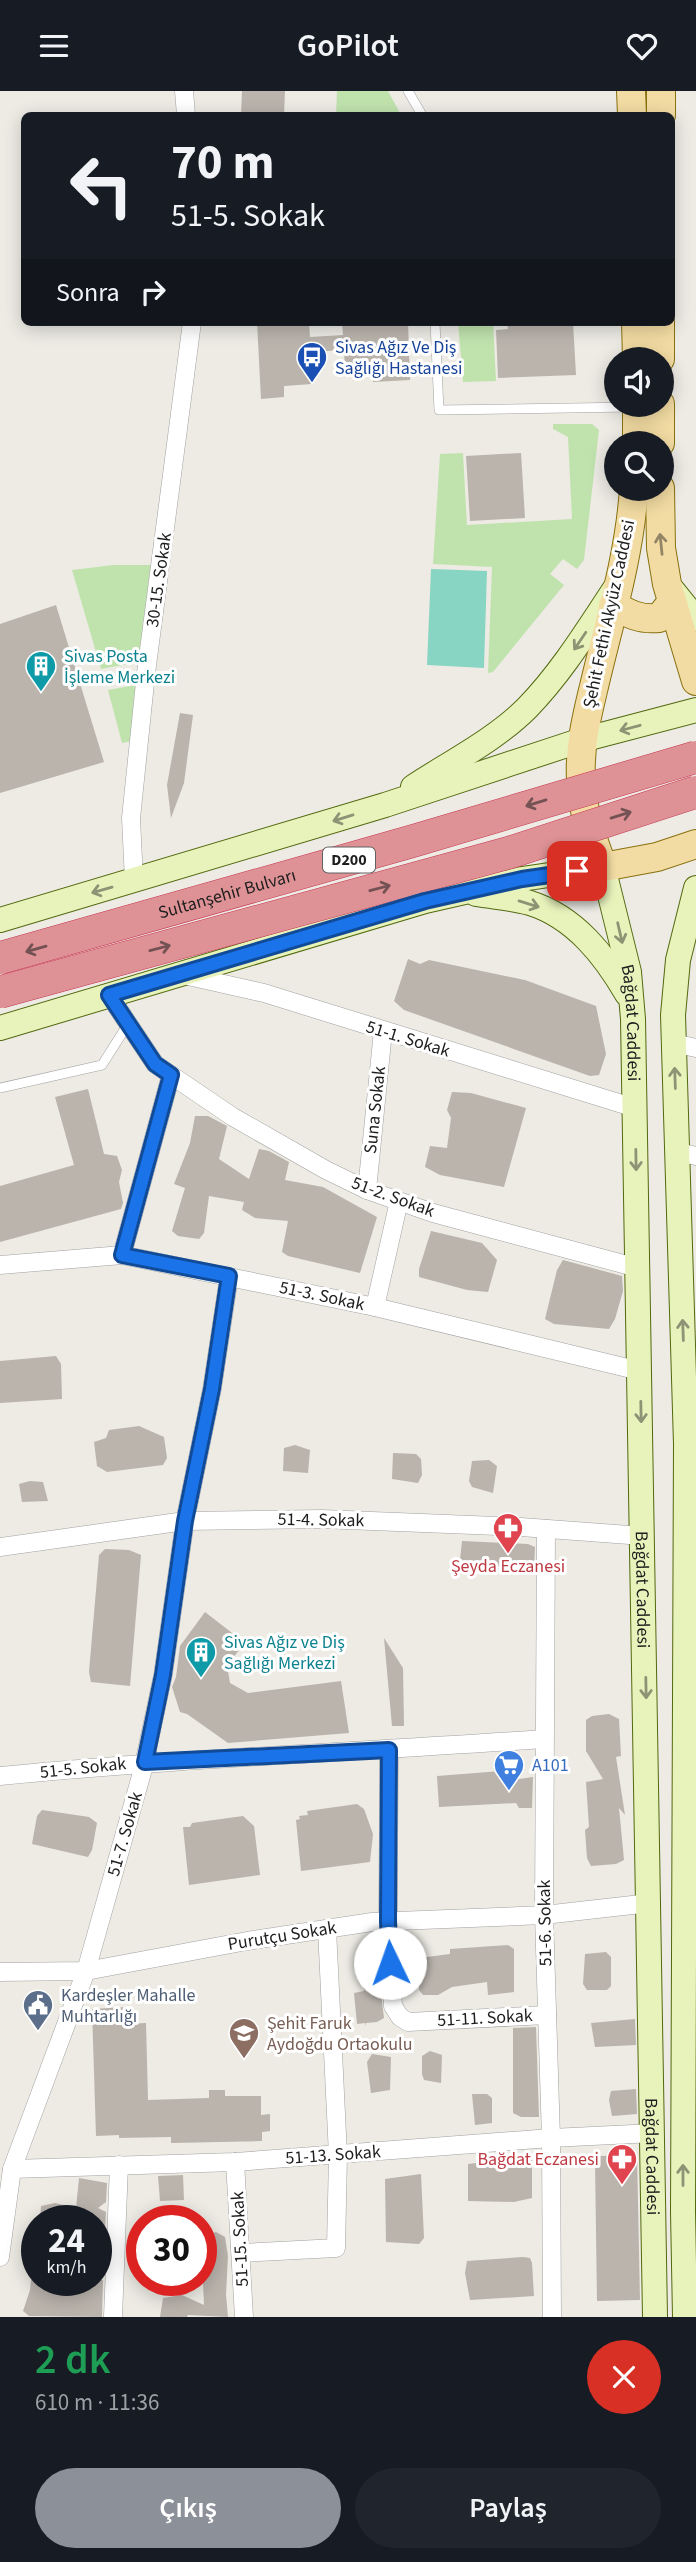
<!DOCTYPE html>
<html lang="tr">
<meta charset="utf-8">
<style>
body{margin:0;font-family:"Source Sans 3",sans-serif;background:#20242c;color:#f1f3f6;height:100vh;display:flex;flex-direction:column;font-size:26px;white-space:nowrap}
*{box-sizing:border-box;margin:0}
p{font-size:23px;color:#9ea1a6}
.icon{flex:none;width:38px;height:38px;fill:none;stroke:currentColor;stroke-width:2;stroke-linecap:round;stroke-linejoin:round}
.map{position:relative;height:2226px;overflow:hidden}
.panel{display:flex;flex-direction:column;background:#171b24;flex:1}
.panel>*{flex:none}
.hud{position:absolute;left:21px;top:21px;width:654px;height:214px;border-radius:10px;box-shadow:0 4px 18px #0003;background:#171b24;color:#f1f3f6;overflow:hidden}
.controls{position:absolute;left:604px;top:256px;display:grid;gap:14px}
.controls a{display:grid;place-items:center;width:70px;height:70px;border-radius:50%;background:#171b24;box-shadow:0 4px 18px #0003;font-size:35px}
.speed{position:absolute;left:21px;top:2114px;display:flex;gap:14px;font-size:35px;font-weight:700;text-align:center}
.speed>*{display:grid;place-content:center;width:91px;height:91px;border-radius:50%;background:#171b24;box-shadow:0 4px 18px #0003;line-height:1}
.speed small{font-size:18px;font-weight:400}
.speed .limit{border:10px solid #d22;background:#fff;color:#111}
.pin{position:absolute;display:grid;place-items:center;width:60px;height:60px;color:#fff;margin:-30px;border-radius:14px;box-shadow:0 4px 10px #0006}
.me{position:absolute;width:77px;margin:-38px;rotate:357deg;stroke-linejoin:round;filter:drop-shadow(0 0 5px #0008)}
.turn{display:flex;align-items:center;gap:24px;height:147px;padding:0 35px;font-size:32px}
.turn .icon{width:91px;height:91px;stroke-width:2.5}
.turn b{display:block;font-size:49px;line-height:60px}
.then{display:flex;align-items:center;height:66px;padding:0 35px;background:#0003;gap:14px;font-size:26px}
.round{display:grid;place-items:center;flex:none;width:74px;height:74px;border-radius:37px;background:#20242c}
.headline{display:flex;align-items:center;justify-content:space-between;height:119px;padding:0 35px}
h1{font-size:42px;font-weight:600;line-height:52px;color:#1e9e55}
.primary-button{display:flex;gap:14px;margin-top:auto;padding:14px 35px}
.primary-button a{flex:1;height:80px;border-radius:42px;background:#8c9099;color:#fff;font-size:28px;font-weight:600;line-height:80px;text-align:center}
.primary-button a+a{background:#20242c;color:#f1f3f6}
header{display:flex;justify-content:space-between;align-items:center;height:91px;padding:0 35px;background:#171b24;font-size:32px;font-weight:600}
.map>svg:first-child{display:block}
.grass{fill:#c0e3ae}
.pitch{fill:#89d5c3}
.building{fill:#bab4ad}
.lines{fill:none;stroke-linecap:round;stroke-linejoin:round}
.lane-casing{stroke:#a1a1a1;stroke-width:10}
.street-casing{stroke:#a1a1a1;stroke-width:19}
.secondary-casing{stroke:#52690f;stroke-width:26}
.primary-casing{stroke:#88710e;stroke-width:30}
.lane{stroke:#fff;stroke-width:9}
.street{stroke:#fff;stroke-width:18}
.secondary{stroke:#e8f3bc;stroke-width:24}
.primary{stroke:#f3dca3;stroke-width:28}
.highway-bridge-casing{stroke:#c73552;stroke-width:33;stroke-linecap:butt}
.highway-bridge{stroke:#de9295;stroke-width:32}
.oneway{stroke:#938667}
.oneway2{stroke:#8d9374}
.oneway3{stroke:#745253}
.route-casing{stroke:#114b97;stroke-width:18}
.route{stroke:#1a73e8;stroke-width:12}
.labels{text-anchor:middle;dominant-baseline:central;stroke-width:6;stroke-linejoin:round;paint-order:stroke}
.shield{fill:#fff;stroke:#616161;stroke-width:2}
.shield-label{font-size:16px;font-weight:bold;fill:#1d1d1d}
.transit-label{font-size:18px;fill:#164399;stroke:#fff;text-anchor:start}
.street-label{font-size:18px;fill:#1d1d1d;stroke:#fff}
.culture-label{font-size:18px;fill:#0d838f;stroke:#fff;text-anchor:start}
.health-label{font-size:18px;fill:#be3a42;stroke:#fff}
.shop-label{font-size:18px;fill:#366cbe;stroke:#fff;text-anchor:start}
.service-label{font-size:18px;fill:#4e5e75;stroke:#fff;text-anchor:start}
.education-label{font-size:18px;fill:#785e54;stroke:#fff;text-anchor:start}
</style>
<header><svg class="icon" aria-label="menu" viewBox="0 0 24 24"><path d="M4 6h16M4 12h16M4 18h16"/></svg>GoPilot<svg class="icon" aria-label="heart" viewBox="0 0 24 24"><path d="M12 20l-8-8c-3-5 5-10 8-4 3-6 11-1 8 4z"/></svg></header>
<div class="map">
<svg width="696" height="2226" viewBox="0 0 696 2226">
<rect width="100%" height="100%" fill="#edebe4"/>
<g class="grass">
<polygon points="337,0 388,0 401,24 336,24"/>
<polygon points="458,231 493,231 496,290 463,291"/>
<polygon points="553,333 592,333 599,339 584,469 577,478 563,468 550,483 564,494 493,581 488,582 492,476 433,473 440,363 463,362 467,434 572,428 568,346 553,338"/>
<polygon points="113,474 151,474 138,571 101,578 72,479"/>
<polygon points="136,594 131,650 122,652 108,599"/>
</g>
<polygon class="pitch" points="431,478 487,480 484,577 427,574"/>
<g class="building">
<polygon points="242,0 285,0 284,24 241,24"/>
<polygon points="257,231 309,231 310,246 343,244 342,231 408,231 410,289 373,291 373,279 345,280 344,259 311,261 312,293 284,295 284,306 261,308"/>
<polygon points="507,231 573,231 576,284 498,287 496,239 508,238"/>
<polygon points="521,362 525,427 470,430 466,365"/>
<polygon points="56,514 104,671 0,702 0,533"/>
<polygon points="180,622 193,624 184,692 171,727 167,694"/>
<polygon points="408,868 420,873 429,869 525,889 596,915 606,963 599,984 590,985 404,919 394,910"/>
<polygon points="88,998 104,1063 117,1065 122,1079 119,1091 123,1112 121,1118 0,1151 0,1095 74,1074 55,1006"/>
<polygon points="452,1001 471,1002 526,1017 504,1096 440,1084 425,1076 430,1055 447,1057 451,1027 447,1019"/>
<polygon points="195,1025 208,1025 227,1035 219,1068 249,1088 259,1058 269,1060 289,1071 285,1089 323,1096 377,1126 360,1182 288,1165 282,1161 288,1130 255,1127 242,1119 244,1111 209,1105 204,1142 199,1148 178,1145 172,1140 185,1097 174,1093 190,1052"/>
<polygon points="431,1140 482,1152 497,1169 488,1201 467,1199 419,1186 419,1178"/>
<polygon points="563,1169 622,1185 623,1200 615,1228 609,1238 554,1233 545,1228 557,1179"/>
<polygon points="56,1265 61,1273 62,1308 0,1312 0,1270"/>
<polygon points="139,1335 164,1346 167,1367 163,1374 107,1381 97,1375 94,1351 106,1347 109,1339"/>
<polygon points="295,1354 310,1359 308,1382 283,1380 284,1357"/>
<polygon points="393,1362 416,1363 421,1368 422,1384 418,1392 392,1388"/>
<polygon points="489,1369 497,1375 493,1402 472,1396 469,1390 472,1370"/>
<polygon points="30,1390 43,1391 48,1410 22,1411 19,1393"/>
<polygon points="462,1450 528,1453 535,1456 534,1478 465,1474 460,1469"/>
<polygon points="105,1458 129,1459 141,1464 130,1595 91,1591 89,1581 99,1464"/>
<polygon points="205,1521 245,1552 227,1574 230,1592 248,1602 341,1590 349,1642 228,1652 187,1623 180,1621 172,1596 176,1586 180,1555"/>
<polygon points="384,1547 403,1577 404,1635 392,1635"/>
<polygon points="609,1623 619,1628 621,1665 616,1666 625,1724 619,1717 624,1769 616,1773 591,1775 587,1767 585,1739 589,1736 586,1691 603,1688 586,1660 586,1629 592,1625"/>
<polygon points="501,1680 506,1690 533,1686 532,1717 519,1717 516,1712 439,1716 437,1685"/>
<polygon points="357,1713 364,1718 373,1743 370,1771 301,1780 296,1729 300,1728 299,1725 308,1724 307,1720"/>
<polygon points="42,1719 89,1726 97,1732 92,1759 88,1766 32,1753 37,1725"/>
<polygon points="243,1725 254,1735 260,1784 189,1794 183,1736 190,1736 192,1732"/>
<polygon points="508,1854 514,1858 514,1901 488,1904 487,1891 452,1896 438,1904 423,1904 419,1899 419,1867 450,1863 450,1858"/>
<polygon points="376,1860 378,1861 380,1896 378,1901 381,1903 384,1927 377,1931 366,1932 366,1935 365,1932 357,1933 354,1902 364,1900 363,1863"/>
<polygon points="606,1861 611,1866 611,1895 607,1899 587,1899 583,1893 585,1863"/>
<polygon points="127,1916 127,1933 146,1932 148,2009 209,2007 209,1999 225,1999 225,2005 261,2005 261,2024 270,2023 270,2040 262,2041 262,2050 171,2052 171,2046 119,2047 119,2044 96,2045 92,1918"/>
<polygon points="635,1928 636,1954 595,1956 591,1932"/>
<polygon points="536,1936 539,2026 521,2026 513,2022 513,1937"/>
<polygon points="430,1960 442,1964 441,1992 424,1989 422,1983 422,1965"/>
<polygon points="372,1963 391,1966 390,1999 371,2002 367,1971"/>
<polygon points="636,1998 637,2023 612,2025 609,2009 611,2000"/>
<polygon points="472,2003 487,2003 492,2007 492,2032 475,2034"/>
<polygon points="637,2064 640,2209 597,2210 595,2070 599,2065"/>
<polygon points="518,2067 532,2069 532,2107 514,2111 468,2110 468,2073"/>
<polygon points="421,2083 424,2147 419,2153 386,2151 385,2088"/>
<polygon points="183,2084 184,2109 160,2110 158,2085"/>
<polygon points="79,2087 107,2092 106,2111 98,2117 106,2121 105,2139 96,2137 96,2130 40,2130 41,2115 55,2112 76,2117"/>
<polygon points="216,2141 225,2146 228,2165 226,2204 228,2226 188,2224 187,2226 160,2226 163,2207 182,2204 204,2214 201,2146"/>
<polygon points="523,2166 530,2167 532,2172 534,2205 470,2209 465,2182 467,2170"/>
<polygon points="31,2189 103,2189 102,2226 29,2225 23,2220 30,2199"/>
</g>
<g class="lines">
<g class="lane-casing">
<g id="lane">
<polyline points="408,0 422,24"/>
<polyline points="435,231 439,319 632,316"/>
<polyline points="0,997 102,974 128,933"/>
</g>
</g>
<g class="street-casing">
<g id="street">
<polyline points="184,0 186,24"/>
<polyline points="134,790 131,727 146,582 192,231"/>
<polyline points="184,884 264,902 635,1017"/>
<polyline points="109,904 155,973 171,984 122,1164"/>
<polyline points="673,952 696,957"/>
<polyline points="171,984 233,1026 326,1079 367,1099 433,1122 638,1177"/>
<polyline points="678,1061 696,1065"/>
<polyline points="367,1099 383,940"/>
<polyline points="0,1174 122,1164 375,1216 640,1280"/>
<polyline points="375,1216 399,1110"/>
<polyline points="546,1438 544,1824 551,2047 552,2226"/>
<polyline points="0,1456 185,1430 322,1428 521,1436 643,1445"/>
<polyline points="389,1659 388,1831 393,1915 400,1926 408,1931 547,1924"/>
<path d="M 0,1685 C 181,1667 362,1661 544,1648"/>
<polyline points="0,1881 86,1880 247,1850 372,1831 544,1824 650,1812"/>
<polyline points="235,2071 244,2226"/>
<polyline points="12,2078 235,2071 551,2047 654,2042"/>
<polyline points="241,2162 336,2157 338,2064 327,1838"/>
<polyline points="0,2166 12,2078 86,1880 143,1678 163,1584 185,1430 212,1298 229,1186"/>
<polyline points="113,2226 119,2074"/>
</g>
</g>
<g class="secondary-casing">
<g id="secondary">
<polyline points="670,496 696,528"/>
<path d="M 413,696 C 451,671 495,649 527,617 C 562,581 588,538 616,496"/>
<path d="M 476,803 C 494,806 513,807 530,812 C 575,826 605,865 627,903"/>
<polyline points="0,829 385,714 582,649 696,619"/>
<path id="s1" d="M 0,937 L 425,810 L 522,788 L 603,776 L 629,881 L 633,928 L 655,2226"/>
<polyline points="685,2226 683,2121 686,1353 673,924 678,869 696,797"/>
</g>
</g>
<g class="primary-casing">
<g id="primary">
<polyline points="631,0 632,24"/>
<polyline points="661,24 661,0"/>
<polyline points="636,231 637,268"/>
<polyline points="660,268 660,231"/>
<polyline points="637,352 637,313"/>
<polyline points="660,352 660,313"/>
<path d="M 634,397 C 630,461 611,525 596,587 C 588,621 579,653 581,688 C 582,719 592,747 603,776 L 657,766 L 696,753"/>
<polyline points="660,397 661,457 667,493 696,590"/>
<path d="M 613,514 C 629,523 640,529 659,527 L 672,511"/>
</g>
</g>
<use href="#lane" class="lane"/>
<use href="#street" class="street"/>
<use href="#secondary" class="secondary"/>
<use href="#primary" class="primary"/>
<g class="highway-bridge-casing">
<g id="highway-bridge">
<path id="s2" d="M 0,867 L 413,750 L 696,666"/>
<polyline points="0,901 508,762 696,701"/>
</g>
</g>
<use href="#highway-bridge" class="highway-bridge"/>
</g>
<defs><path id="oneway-shaft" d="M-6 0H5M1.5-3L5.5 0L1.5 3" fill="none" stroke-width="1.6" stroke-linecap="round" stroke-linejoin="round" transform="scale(1.75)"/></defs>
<use class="oneway" href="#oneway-shaft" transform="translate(661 453) rotate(-96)"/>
<g class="oneway2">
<use href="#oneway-shaft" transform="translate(580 550) rotate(124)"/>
<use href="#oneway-shaft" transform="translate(630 637) rotate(165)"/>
<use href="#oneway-shaft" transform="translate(343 727) rotate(163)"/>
<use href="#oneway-shaft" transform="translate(102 799) rotate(164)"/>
<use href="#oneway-shaft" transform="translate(529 813) rotate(17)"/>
<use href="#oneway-shaft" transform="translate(620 842) rotate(77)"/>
<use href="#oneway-shaft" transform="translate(675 987) rotate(-92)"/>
<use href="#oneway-shaft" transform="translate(636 1069) rotate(89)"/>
<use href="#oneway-shaft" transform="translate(683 1239) rotate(-92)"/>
<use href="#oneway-shaft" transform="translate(641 1321) rotate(89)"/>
<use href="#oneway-shaft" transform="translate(646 1597) rotate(89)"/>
<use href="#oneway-shaft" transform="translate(683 2084) rotate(-90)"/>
</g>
<g class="oneway3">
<use href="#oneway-shaft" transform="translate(536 712) rotate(163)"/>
<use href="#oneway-shaft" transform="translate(621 724) rotate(-17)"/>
<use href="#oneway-shaft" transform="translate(380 797) rotate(-15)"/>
<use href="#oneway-shaft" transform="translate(160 857) rotate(-15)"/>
<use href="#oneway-shaft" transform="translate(36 858) rotate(164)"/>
</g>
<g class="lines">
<g class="route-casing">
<polyline id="route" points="390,1872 388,1830 389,1659 145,1671 163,1584 185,1430 212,1298 229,1185 122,1164 171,984 155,973 109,904 425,810 522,788 577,780"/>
</g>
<use href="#route" class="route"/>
</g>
<defs>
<g id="bus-pin" transform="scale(1.575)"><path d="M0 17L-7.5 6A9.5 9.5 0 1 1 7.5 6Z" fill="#1a4fb4" stroke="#fff"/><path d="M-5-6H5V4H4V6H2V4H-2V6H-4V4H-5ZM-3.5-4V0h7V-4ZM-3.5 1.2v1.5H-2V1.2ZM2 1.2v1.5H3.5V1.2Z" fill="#fff"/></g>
<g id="building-pin" transform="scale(1.575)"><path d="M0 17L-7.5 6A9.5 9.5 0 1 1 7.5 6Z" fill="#0f9aa8" stroke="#fff"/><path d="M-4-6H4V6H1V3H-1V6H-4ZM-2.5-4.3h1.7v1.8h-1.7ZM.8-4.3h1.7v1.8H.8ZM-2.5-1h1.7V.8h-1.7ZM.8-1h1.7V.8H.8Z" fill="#fff"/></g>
<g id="pharmacy-pin" transform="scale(1.575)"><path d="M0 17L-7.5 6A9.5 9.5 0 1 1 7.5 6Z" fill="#e0444e" stroke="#fff"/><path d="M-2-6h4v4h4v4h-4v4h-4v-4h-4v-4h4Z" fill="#fff"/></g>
<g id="supermarket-pin" transform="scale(1.575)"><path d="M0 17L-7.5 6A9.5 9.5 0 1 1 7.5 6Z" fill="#3f7fe0" stroke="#fff"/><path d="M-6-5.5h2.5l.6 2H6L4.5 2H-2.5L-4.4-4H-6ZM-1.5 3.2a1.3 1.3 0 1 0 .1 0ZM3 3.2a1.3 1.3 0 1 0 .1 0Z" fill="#fff"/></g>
<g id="civic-pin" transform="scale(1.575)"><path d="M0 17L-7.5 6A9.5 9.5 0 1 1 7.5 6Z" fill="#5c6f8a" stroke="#fff"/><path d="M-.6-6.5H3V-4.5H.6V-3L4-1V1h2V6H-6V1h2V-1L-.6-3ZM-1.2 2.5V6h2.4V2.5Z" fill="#fff"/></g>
<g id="school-pin" transform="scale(1.575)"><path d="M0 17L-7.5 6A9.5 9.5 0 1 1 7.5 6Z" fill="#8d6e63" stroke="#fff"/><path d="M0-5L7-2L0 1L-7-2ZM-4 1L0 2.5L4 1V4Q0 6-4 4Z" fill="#fff"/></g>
</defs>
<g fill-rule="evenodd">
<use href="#bus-pin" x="312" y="266"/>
<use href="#building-pin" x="41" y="575"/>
<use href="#pharmacy-pin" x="508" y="1437"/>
<use href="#building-pin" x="201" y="1561"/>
<use href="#supermarket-pin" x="509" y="1674"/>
<use href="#civic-pin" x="38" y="1914"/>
<use href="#school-pin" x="244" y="1942"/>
<use href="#pharmacy-pin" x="622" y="2068"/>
</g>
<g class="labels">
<rect class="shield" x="323" y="756.5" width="52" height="25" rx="5"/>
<g class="shield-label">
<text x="349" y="769">D200</text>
</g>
<g class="transit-label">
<text x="335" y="256">Sivas Ağız Ve Diş<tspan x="335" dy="21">Sağlığı Hastanesi</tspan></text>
</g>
<g class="street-label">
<text transform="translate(159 489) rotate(-82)">30-15. Sokak</text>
<text transform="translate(609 523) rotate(-78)">Şehit Fethi Akyüz Caddesi</text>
<text stroke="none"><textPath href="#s2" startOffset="236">Sultanşehir Bulvarı</textPath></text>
<text stroke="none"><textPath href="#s1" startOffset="784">Bağdat Caddesi</textPath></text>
<text transform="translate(408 948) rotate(17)">51-1. Sokak</text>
<text transform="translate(375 1019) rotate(-84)">Suna Sokak</text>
<text transform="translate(393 1106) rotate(20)">51-2. Sokak</text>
<text transform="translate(322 1205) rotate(12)">51-3. Sokak</text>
<text transform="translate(321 1429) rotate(1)">51-4. Sokak</text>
<text stroke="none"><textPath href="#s1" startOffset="1351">Bağdat Caddesi</textPath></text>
<text transform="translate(83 1677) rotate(-6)">51-5. Sokak</text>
<text transform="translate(125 1743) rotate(-74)">51-7. Sokak</text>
<text transform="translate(545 1832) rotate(-91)">51-6. Sokak</text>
<text transform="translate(282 1845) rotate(-9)">Purutçu Sokak</text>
<text transform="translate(485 1927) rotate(-3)">51-11. Sokak</text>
<text transform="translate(333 2064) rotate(-4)">51-13. Sokak</text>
<text stroke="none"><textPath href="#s1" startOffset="1918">Bağdat Caddesi</textPath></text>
<text transform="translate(240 2148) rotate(-93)">51-15. Sokak</text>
</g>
<g class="culture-label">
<text x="64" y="565">Sivas Posta<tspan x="64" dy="21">İşleme Merkezi</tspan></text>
<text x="224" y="1551">Sivas Ağız ve Diş<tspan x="224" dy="21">Sağlığı Merkezi</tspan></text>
</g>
<g class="health-label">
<text x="508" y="1475">Şeyda Eczanesi</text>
<text x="599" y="2068" text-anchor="end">Bağdat Eczanesi</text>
</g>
<g class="shop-label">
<text x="532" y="1674">A101</text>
</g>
<g class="service-label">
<text x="61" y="1904">Kardeşler Mahalle<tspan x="61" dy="21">Muhtarlığı</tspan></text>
</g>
<g class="education-label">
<text x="267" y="1932">Şehit Faruk<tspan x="267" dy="21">Aydoğdu Ortaokulu</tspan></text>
</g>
</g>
</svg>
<div class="controls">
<a><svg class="icon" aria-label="sound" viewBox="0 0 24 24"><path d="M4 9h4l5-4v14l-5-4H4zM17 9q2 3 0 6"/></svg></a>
<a><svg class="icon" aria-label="search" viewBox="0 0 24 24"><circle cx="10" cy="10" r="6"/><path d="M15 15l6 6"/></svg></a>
</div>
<div class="speed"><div>24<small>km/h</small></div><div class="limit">30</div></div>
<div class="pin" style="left:577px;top:780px;background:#d93025"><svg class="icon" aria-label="arrive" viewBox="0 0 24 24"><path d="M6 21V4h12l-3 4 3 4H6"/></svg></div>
<svg class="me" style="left:390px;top:1872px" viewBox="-20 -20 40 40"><circle r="19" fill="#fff"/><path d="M0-13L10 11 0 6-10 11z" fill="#1a73e8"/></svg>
<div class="hud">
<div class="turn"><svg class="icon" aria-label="left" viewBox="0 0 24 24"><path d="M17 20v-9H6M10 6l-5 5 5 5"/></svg><div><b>70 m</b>51-5. Sokak</div></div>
<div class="then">Sonra<svg class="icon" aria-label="right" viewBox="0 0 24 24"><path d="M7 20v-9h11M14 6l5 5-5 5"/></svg></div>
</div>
</div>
<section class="panel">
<div class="headline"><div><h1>2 dk</h1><p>610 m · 11:36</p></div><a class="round" style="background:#d93025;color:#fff"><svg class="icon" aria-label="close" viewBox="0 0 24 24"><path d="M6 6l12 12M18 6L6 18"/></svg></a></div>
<div class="primary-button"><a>Çıkış</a><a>Paylaş</a></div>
</section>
